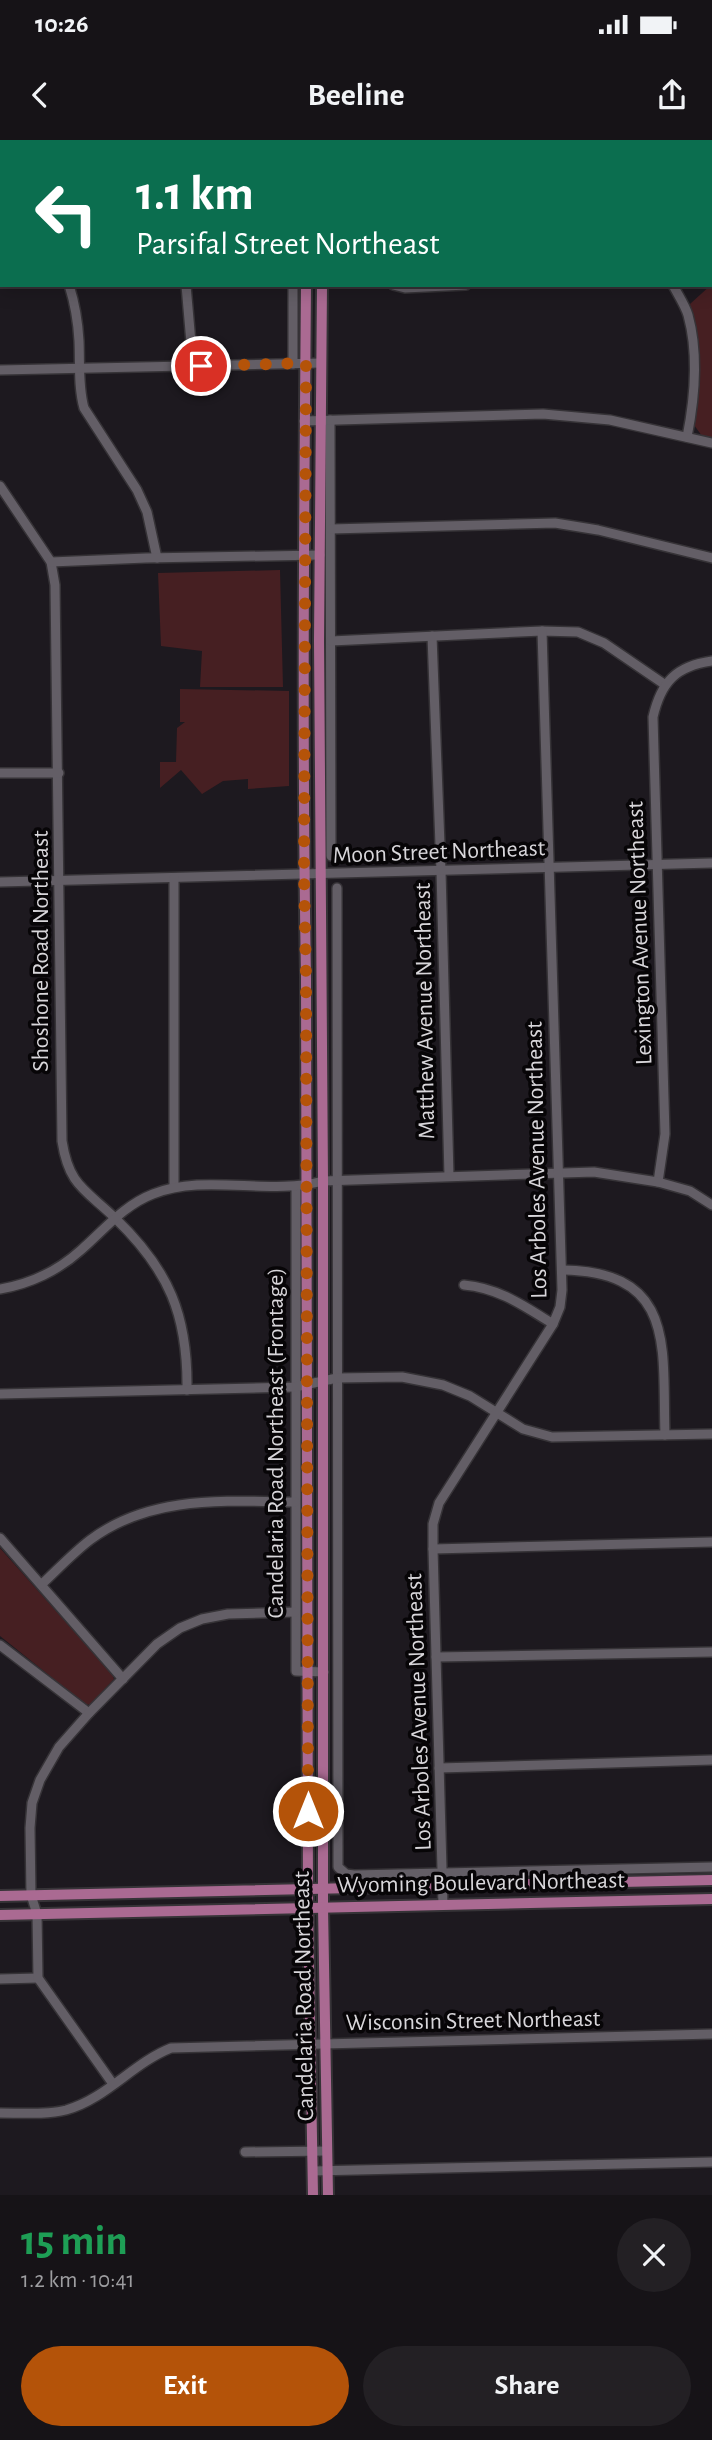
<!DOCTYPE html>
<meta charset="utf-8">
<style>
body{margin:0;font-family:"Alegreya Sans",sans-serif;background:#232024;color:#f1f3f6;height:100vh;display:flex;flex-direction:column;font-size:26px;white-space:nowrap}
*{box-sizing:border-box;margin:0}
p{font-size:23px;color:#9e9ea1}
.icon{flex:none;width:38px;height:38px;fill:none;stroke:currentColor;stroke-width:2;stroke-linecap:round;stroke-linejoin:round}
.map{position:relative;height:2055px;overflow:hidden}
.panel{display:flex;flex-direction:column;background:#161317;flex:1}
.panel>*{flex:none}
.banner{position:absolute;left:0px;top:0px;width:712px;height:147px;box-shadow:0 4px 18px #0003,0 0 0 2px #353236;background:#0b6e4f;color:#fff;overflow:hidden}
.pin{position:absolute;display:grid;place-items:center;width:60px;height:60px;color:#fff;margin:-30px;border:4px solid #fff;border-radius:50%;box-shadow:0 2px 7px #0007}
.me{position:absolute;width:77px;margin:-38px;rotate:0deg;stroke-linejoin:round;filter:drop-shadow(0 0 5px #0008)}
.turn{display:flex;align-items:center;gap:24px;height:147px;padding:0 21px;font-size:32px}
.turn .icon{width:91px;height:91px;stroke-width:2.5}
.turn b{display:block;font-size:49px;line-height:60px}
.round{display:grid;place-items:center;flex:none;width:74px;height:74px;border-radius:37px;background:#232024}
.head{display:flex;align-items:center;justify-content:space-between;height:119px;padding:0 21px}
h1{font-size:42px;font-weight:700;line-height:52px;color:#1e9e55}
.cta{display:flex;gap:14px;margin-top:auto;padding:14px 21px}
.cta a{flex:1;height:80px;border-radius:42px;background:#b45309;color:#fff;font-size:28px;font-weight:700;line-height:80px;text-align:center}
.cta a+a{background:#232024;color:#f1f3f6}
.status{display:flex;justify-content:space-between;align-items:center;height:49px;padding:0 35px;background:#161317;direction:ltr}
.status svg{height:19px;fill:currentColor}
header{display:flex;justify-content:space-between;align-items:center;height:91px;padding:0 21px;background:#161317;font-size:32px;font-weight:700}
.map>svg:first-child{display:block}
.green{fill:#461f22}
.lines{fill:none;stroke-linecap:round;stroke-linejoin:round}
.minor-casing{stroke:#363337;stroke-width:12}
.major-casing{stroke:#363337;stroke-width:14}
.minor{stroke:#635e66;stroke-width:9}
.major{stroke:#aa6a92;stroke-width:10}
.route{stroke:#b45309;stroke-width:12;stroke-dasharray:0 21.6}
.labels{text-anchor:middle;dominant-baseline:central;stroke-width:7;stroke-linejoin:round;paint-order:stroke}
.street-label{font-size:24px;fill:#d8d6da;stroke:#070507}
</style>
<div class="status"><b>10:26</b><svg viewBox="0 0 49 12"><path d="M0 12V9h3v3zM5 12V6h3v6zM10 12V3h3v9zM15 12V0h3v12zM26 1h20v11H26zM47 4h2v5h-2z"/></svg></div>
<header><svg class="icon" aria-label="back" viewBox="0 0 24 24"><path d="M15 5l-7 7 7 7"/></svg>Beeline<svg class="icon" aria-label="share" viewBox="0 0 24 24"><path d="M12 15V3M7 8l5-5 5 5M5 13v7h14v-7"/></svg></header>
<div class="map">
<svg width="712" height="2055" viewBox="0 0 712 2055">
<rect width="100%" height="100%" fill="#1d191f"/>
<g class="green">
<path d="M 712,144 L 712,299 L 702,296 L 694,285 C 703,244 701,204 690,164 Z"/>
<polygon points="280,430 283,547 200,547 202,511 161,506 158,433"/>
<polygon points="180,549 289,551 289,646 248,649 248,639 223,641 202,654 181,630 160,648 160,622 176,622 177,588 185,582 180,582"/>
<polygon points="0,1408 112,1534 114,1539 90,1565 85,1564 0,1496"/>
</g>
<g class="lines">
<g class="minor-casing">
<g id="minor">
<polyline points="120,0 121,2"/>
<polyline points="291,0 292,2"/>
<polyline points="594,0 594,2"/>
<polyline points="206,2 211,0"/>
<polyline points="0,36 2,37"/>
<path d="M 69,145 C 75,164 78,182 79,201 C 80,223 78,247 84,268 L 137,350 L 147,372 L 157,418"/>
<polyline points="186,145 193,226"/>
<polyline points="293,145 293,224"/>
<polyline points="393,145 405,148 466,145"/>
<path d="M 673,145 C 678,155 685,165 688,175 C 699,215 695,257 687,297"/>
<polyline points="0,230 321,223"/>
<polyline points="330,280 331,716"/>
<polyline points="304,281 543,274 610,280 712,303"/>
<path d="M 0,346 L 51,422 L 55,445 L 62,1001 C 69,1046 85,1049 115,1078 C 169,1130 188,1175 187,1250"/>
<polyline points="331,389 555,383 598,390 712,418"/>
<polyline points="51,422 146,418 320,415"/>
<polyline points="432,496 441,731 449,1036"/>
<polyline points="331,501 542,491 578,492 604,503 664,544"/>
<polyline points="0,633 59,633"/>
<polyline points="0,742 712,723"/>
<polyline points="337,748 338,1727 346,1734 354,1735 712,1727"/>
<path d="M 658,1042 L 665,994 L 653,577 C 661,542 676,526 712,521"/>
<polyline points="174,1047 174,738"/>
<polyline points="296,1047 296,1531 324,1532"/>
<path d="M 563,1130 C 677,1132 662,1208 665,1295"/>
<path d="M 464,1145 C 499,1148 524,1166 553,1184"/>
<path d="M 0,1149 C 30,1144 59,1130 81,1110 C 104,1090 124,1065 153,1054 C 205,1033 269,1056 323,1041 L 594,1032 L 658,1042 L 690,1051 L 712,1065"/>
<polyline points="0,1254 295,1247 337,1238 402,1237 443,1245 470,1256 523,1289 552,1297 712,1294"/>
<polyline points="0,1398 123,1539"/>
<polyline points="433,1409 712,1402"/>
<path d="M 42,1444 C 58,1429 73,1413 90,1400 C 150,1355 224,1361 295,1362"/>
<polyline points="0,1505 89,1573"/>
<polyline points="436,1517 712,1512"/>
<polyline points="439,1628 712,1620"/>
<polyline points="443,1765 433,1409 433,1384 439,1363 553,1184 560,1167 562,1150 542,491"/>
<polyline points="0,1839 38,1838"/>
<polyline points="113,1944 38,1838 37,1774 31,1755 30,1688 32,1663 40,1640 59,1607 89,1573 157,1504 180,1488 202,1479 228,1474 295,1472"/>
<path d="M 0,1973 C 21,1973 46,1975 66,1970 C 106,1959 133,1923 171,1908 L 712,1894"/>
<polyline points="245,2012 327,2011"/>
<polyline points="313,2031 712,2022"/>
</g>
</g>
<g class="major-casing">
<g id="major">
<polyline points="307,2 307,0"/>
<polyline points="322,2 322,0"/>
<path d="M 306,145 C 304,376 302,607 306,838 L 308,1768 L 313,2055"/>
<polyline points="322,145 319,501 323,1041 323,1767 328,2055"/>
<polyline points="0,1756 712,1740"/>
<polyline points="0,1775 712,1759"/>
</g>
</g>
<use href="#minor" class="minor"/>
<use href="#major" class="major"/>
</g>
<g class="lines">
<polyline class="route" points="201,226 306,223 304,734 306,838 308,1671"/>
</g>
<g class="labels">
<g class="street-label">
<text transform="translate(439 712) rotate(-2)">Moon Street Northeast</text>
<text transform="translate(640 793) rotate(-92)">Lexington Avenue Northeast</text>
<text transform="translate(41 811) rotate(-90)">Shoshone Road Northeast</text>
<text transform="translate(425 871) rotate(-91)">Matthew Avenue Northeast</text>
<text transform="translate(537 1020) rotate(-91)">Los Arboles Avenue Northeast</text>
<text transform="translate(276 1303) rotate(-90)">Candelaria Road Northeast (Frontage)</text>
<text transform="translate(419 1572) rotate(-92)">Los Arboles Avenue Northeast</text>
<text transform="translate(481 1743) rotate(-1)">Wyoming Boulevard Northeast</text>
<text transform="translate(304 1856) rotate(-91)">Candelaria Road Northeast</text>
<text transform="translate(473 1881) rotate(-1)">Wisconsin Street Northeast</text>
</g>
</g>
</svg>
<div class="pin" style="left:201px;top:226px;background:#d93025"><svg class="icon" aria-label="arrive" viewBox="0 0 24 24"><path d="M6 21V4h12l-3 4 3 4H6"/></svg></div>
<svg class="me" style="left:308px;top:1671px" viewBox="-20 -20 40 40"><circle r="17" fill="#b45309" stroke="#fff" stroke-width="3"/><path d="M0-11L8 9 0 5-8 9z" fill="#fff"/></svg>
<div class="banner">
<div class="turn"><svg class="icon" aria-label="left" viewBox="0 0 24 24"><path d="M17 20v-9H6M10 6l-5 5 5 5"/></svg><div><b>1.1 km</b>Parsifal Street Northeast</div></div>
</div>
</div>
<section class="panel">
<div class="head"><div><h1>15 min</h1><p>1.2 km · 10:41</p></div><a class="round"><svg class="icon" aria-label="close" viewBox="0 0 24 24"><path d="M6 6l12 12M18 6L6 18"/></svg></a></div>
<div class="cta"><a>Exit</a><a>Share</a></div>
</section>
